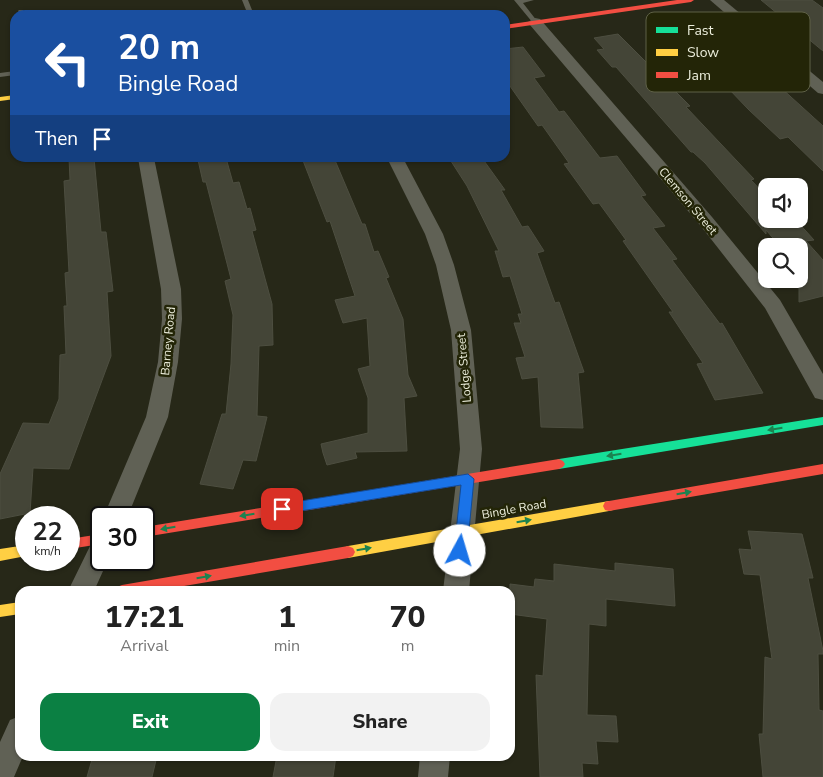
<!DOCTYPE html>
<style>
body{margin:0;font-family:"Nunito Sans",sans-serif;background:#f2f2f2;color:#222;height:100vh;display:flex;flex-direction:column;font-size:19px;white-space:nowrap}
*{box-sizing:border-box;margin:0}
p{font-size:16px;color:#767676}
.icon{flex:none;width:28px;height:28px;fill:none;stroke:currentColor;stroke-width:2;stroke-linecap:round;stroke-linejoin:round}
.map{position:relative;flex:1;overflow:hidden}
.sheet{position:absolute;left:15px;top:586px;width:500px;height:175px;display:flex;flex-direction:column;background:#fff;border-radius:15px;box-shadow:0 1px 4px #0004}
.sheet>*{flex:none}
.top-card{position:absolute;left:10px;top:10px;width:500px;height:152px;border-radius:15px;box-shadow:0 1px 4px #0004;background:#1a4fa0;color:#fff;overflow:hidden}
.controls{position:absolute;left:758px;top:178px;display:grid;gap:10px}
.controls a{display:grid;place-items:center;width:50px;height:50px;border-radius:10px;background:#fff;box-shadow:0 1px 4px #0004;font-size:25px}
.speed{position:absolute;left:15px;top:506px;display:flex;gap:10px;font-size:25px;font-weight:700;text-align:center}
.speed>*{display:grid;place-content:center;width:65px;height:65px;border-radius:50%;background:#fff;box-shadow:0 1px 4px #0004;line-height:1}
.speed small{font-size:12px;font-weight:400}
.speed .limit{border:2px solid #111;border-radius:8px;background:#fff;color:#111}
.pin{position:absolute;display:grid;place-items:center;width:42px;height:42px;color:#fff;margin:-21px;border-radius:10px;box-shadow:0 2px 8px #0006}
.me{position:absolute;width:55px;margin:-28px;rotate:6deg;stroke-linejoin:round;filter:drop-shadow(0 0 4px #0008)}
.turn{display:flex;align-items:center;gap:18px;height:105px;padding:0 25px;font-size:22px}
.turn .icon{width:65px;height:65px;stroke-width:2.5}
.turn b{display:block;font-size:35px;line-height:42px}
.then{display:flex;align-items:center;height:48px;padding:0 25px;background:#0003;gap:10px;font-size:19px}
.eta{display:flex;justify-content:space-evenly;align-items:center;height:85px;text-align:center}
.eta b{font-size:30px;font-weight:800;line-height:35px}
.cta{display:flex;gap:10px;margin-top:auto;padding:10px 25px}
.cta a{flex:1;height:58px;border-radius:15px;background:#0b8043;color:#fff;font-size:20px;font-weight:800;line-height:58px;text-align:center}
.cta a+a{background:#f2f2f2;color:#222}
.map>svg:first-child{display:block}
.building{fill:#444537;stroke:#4d4e40}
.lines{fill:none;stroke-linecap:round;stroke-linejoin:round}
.lane{fill:#606155;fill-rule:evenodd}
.street{fill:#606155;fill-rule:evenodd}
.fast{fill:#16e098;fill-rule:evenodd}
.slow{fill:#ffcf43;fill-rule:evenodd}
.jam{fill:#f24e42;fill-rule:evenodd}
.oneway{fill:#1c8250}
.route{fill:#1a73e8;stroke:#114b97}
.labels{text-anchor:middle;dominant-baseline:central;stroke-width:5;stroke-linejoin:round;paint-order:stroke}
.street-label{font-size:12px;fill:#eceedc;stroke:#232507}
.key{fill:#232507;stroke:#5f6147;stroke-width:1}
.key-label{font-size:14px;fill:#eceedc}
</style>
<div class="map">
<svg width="823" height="777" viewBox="0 0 823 777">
<rect width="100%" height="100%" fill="#272818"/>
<g class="building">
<polygon points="761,0 812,0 823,8 823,51"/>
<polygon points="686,14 742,66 746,65 760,78 769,77 823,126 823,171 788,137 780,139 749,110 660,17"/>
<polygon points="618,34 690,106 686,107 754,179 751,180 766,196 766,219 795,219 814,240 806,241 823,260 823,296 799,302 799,246 780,246 766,230 766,234 705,163 693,152 691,152 616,67 612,67 597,50 604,49 594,38"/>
<polygon points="523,47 545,76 534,78 559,112 564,111 600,158 617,156 646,195 641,196 665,226 653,228 677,259 672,260 720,324 722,323 763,393 715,400 697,364 703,363 669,312 673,312 623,241 626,240 599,203 593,204 564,164 569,163 542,125 538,126 505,79 505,49"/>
<polygon points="69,158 94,158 101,232 106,232 113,291 107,292 111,356 69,469 33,468 30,513 0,519 0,474 23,423 49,424 59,399 60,355 66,354 64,306 67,306 65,273 69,272 64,181 70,180"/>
<polygon points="216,158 226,158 233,183 239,182 247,209 250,208 256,230 252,231 272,304 273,345 259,346 257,416 267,417 256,461 243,460 233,489 200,484 222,414 226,414 231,364 233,315 225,281 231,279 206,182 203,182 198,160"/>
<polygon points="302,158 334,158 362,224 365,224 374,252 378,251 389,277 386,278 403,319 408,375 417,396 404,398 407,451 355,452 357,458 327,465 323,453 321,444 368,433 368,398 358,369 370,366 367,318 343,323 335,300 355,296 330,221 327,222"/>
<polygon points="449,158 482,158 505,190 501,190 522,227 528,226 544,251 537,253 555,303 559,302 584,372 578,373 583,428 541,427 538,377 522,379 516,358 525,357 514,323 521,323 518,314 522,314 510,276 503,277 495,251 499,251 467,186"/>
<polygon points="748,531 802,534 813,578 808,578 823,651 823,654 818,654 819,710 823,711 823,777 763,777 759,734 763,734 765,657 772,659 760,575 744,574 739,549 752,550"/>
<polygon points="615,563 673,569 675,606 606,599 606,626 589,624 587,715 616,716 618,742 596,741 598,764 582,763 583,777 540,777 536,675 543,676 547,619 510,614 510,584 534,587 535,579 554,581 554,564 615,571"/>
<polygon points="93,756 157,756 152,777 87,777"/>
<polygon points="277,756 336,756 333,777 273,777"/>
</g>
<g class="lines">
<g class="lane">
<polygon points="242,0 248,0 254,15 248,15"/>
<polygon points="514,0 534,0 523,3 537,21 537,23 533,23"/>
<polygon points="19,10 23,10 27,15 21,15 18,11"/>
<polygon points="393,10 423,13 426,15 374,15"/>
<polygon points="15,71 15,75 0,77 0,73"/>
</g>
<g class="street">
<polygon points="710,0 724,0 823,82 823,94 818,93"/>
<polygon points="535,18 540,19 712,217 780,300 823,374 823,400 815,398 765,308 700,225 530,25 528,22"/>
<polygon points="138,158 154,158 181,289 182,319 178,362 168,417 127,518 103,518 146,417 158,362 162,319 161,289"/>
<polygon points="387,158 403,158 443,234 454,265 471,330 482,449 469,591 443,591 460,449 451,330 436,265 425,234"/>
<polygon points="101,539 101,560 108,560 94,591 68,591 92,542"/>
<polygon points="20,716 20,756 23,756 14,777 0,777 0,742 10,720"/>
<polygon points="420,756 450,756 448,777 418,777"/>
</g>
<polygon class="fast" points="823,417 823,425 559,469 555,467 553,464 555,461 559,459"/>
<g class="slow">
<polygon points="15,95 15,99 0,101 0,97"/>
<polygon points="609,501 613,502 615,506 613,510 609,511 348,558 343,556 341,552 343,548 348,546"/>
<polygon points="26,545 26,556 0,561 0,549"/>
<polygon points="20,602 20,614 0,617 0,605"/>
</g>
<g class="jam">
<polygon points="677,0 694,0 691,2 505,29 505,25"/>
<polygon points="559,459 563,461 565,464 563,467 559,469 144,537 144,527"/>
<polygon points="823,464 823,474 609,511 605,510 603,506 605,502 609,501"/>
<polygon points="101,534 101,544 69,549 69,539"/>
<polygon points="348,546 353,548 355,552 353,556 348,558 155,591 115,591 117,587 122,585"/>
</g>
</g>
<defs><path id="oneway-solid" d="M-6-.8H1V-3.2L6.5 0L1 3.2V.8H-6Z" transform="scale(1.25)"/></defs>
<g class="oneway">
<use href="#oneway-solid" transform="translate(775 429) rotate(171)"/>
<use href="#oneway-solid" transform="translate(614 455) rotate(171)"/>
<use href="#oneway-solid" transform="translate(684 493) rotate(-10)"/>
<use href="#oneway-solid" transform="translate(247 515) rotate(171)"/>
<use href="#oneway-solid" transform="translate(524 521) rotate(-10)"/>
<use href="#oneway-solid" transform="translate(168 528) rotate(170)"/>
<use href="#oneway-solid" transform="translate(364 549) rotate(-10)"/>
<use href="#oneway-solid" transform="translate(204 577) rotate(-10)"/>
</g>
<polygon class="route" points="468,474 474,479 467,551 465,555 456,555 454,551 461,485 282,514 276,509 282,504"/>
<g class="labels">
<g class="street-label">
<text transform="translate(688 201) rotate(50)">Clemson Street</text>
<text transform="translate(168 341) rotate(-85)">Barney Road</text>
<text transform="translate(464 368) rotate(-95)">Lodge Street</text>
<text transform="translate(514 509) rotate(-10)">Bingle Road</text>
</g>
</g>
<rect x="646" y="12" width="164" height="80" rx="8" class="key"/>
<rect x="656" y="27" width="22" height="6" fill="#16e098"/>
<rect x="656" y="49" width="22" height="7" fill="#ffcf43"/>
<rect x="656" y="72" width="22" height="6" fill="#f24e42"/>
<g class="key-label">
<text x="687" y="35">Fast</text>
<text x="687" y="57">Slow</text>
<text x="687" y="80">Jam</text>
</g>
</svg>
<div class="controls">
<a><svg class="icon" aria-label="sound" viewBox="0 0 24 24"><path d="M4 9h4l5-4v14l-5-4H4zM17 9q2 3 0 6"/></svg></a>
<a><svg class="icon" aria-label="search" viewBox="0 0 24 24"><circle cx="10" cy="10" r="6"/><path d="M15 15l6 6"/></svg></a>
</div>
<div class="speed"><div>22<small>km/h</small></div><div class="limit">30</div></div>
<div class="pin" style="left:282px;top:509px;background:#d93025"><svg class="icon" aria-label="arrive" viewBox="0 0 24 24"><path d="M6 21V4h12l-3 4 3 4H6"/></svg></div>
<svg class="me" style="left:460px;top:551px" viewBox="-20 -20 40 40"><circle r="19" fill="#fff"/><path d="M0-13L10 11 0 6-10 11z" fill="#1a73e8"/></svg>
<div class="top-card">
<div class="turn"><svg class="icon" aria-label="left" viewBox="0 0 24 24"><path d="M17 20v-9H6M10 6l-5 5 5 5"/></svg><div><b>20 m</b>Bingle Road</div></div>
<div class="then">Then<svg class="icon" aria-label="arrive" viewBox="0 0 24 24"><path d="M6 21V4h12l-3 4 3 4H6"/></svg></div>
</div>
<section class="sheet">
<div class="eta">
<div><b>17:21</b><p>Arrival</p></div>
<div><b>1</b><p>min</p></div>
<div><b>70</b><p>m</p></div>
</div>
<div class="cta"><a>Exit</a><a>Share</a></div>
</section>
</div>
